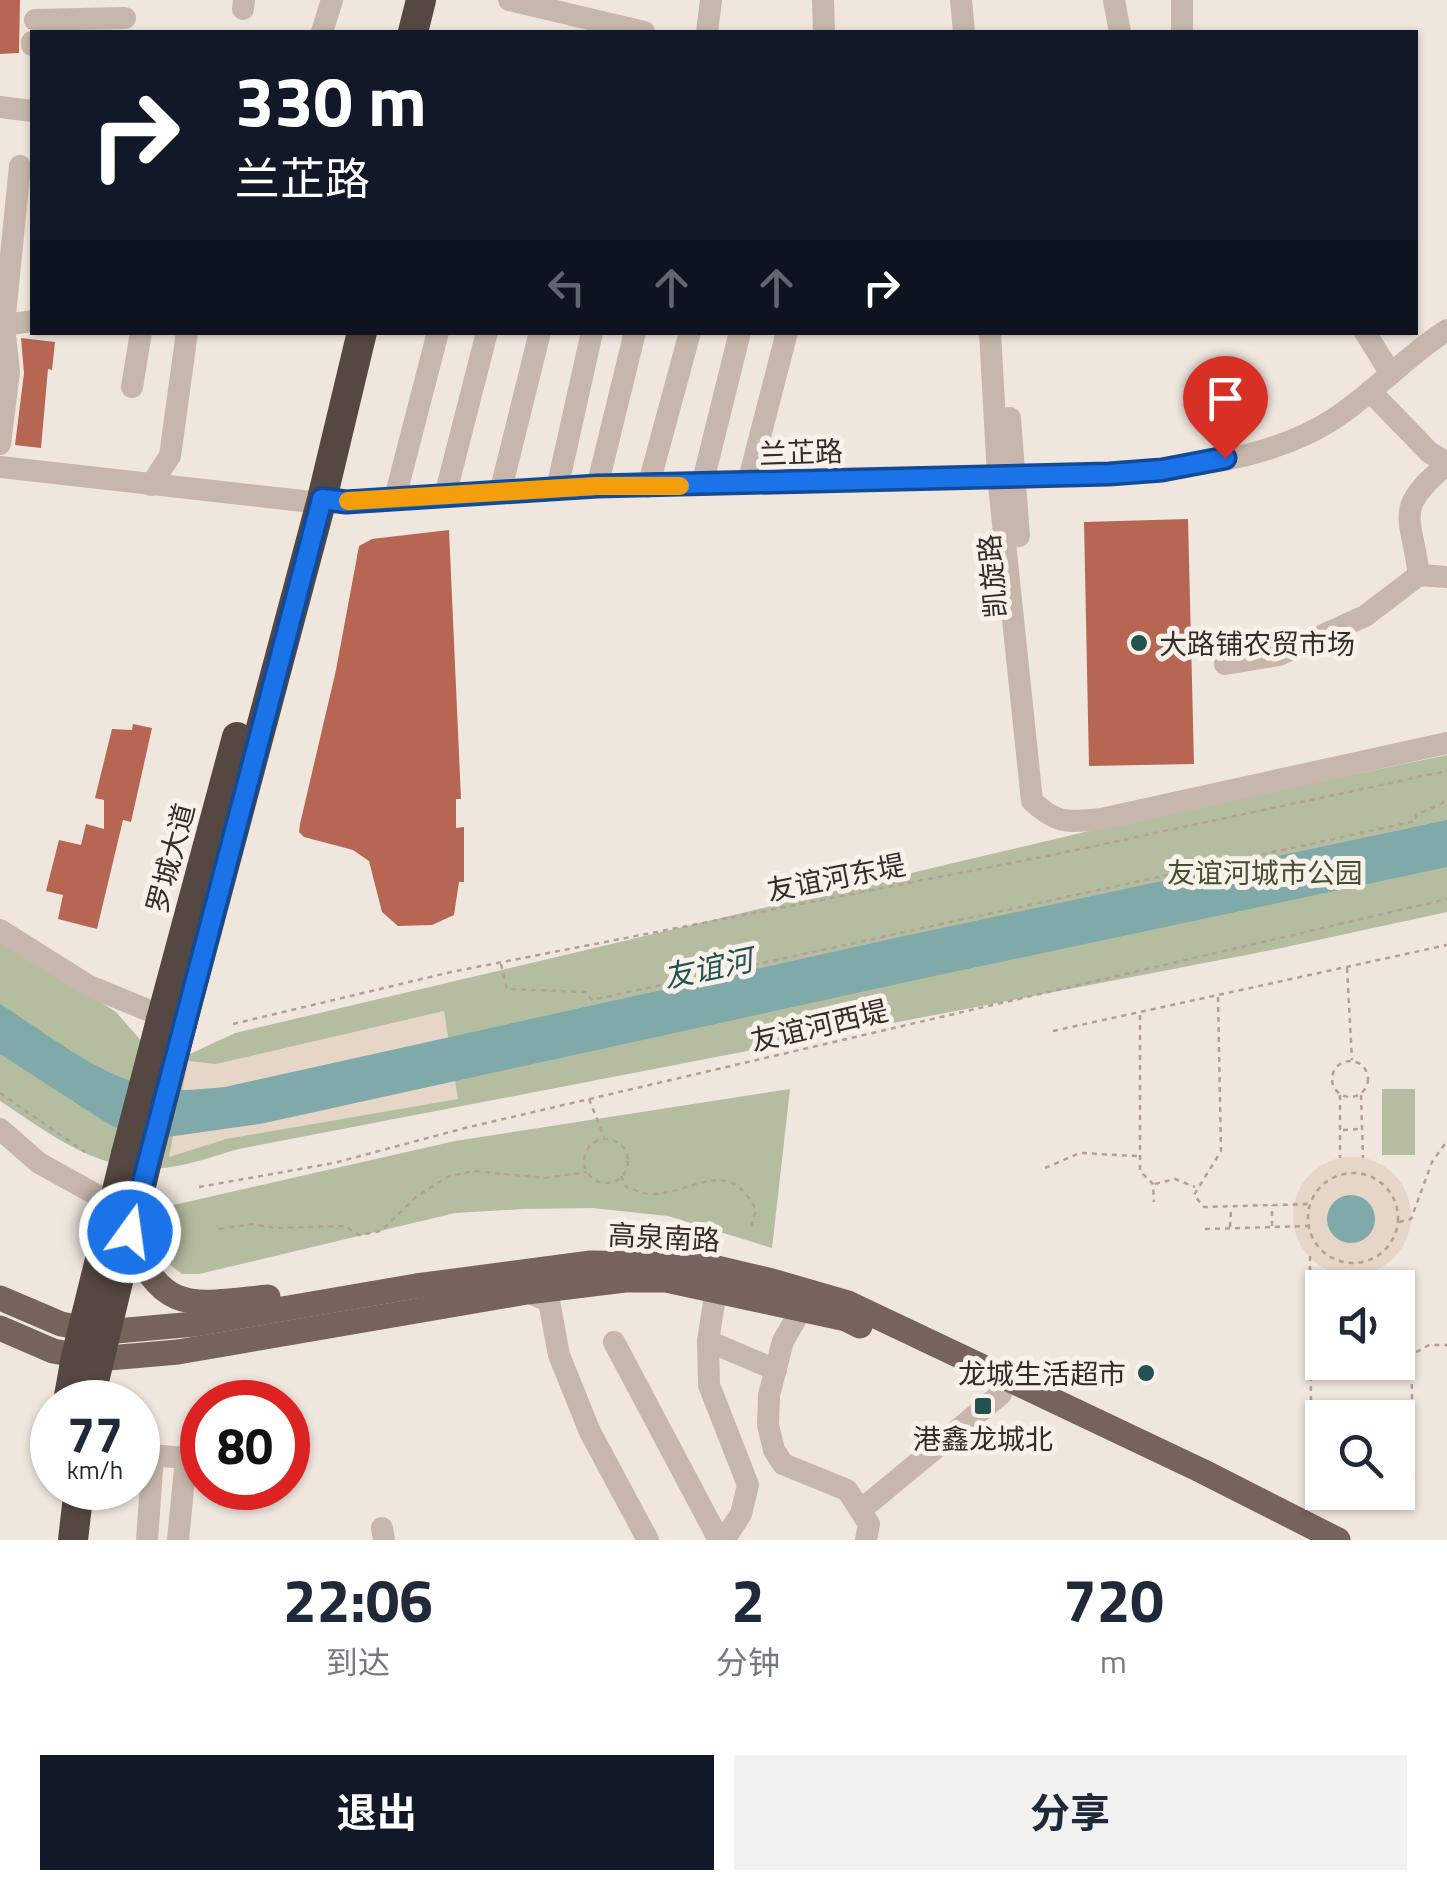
<!DOCTYPE html>
<html lang="zh">
<meta charset="utf-8">
<style>
body{margin:0;font-family:"Titillium Web","Noto Sans SC",sans-serif;background:#f2f2f3;color:#1f2937;height:100vh;display:flex;flex-direction:column;font-size:38px;white-space:nowrap}
*{box-sizing:border-box;margin:0}
p{font-size:32px;color:#747a83}
.icon{flex:none;width:55px;height:55px;fill:none;stroke:currentColor;stroke-width:2;stroke-linecap:round;stroke-linejoin:round}
.map{position:relative;height:1540px;overflow:hidden}
.panel{display:flex;flex-direction:column;background:#fff;flex:1}
.panel>*{flex:none}
.hud{position:absolute;left:30px;top:30px;width:1388px;height:305px;border-radius:0px;box-shadow:0 2px 8px #0004;background:#111827;color:#fff;overflow:hidden}
.buttons{position:absolute;left:1305px;top:1270px;display:grid;gap:20px}
.buttons a{display:grid;place-items:center;width:110px;height:110px;border-radius:0px;background:#fff;box-shadow:0 2px 8px #0004;font-size:50px}
.speed{position:absolute;left:30px;top:1380px;display:flex;gap:20px;font-size:50px;font-weight:700;text-align:center}
.speed>*{display:grid;place-content:center;width:130px;height:130px;border-radius:50%;background:#fff;box-shadow:0 2px 8px #0004;line-height:1}
.speed small{font-size:25px;font-weight:400}
.speed .limit{border:15px solid #d22;background:#fff;color:#111}
.pin{position:absolute;display:grid;place-items:center;width:85px;height:85px;color:#fff;margin:-102px -42px;border-radius:50% 50% 50% 0;rotate:-45deg;box-shadow:0 0 10px #0007}
.pin .icon{rotate:45deg}
.me{position:absolute;width:110px;margin:-55px;rotate:14deg;stroke-linejoin:round;filter:drop-shadow(0 0 8px #0008)}
.turn{display:flex;align-items:center;gap:35px;height:210px;padding:0 40px;font-size:45px}
.turn .icon{width:130px;height:130px;stroke-width:2.5}
.turn b{display:block;font-size:70px;line-height:85px}
.lanes{display:flex;align-items:center;height:95px;padding:0 40px;background:#0003;justify-content:center;gap:50px;direction:ltr}
.lanes .off{opacity:.35}
.eta{display:flex;justify-content:space-evenly;align-items:center;height:170px;text-align:center}
.eta b{font-size:60px;font-weight:700;line-height:70px}
.action{display:flex;gap:20px;margin-top:auto;padding:20px 40px}
.action a{flex:1;height:115px;border-radius:0px;background:#111827;color:#fff;font-size:40px;font-weight:700;line-height:115px;text-align:center}
.action a+a{background:#f2f2f3;color:#1f2937}
.map>svg:first-child{display:block}
.green{fill:#b5bda0}
.plaza{fill:#e6d6c7}
.water{fill:#80a9a9}
.building{fill:#b86654}
.lines{fill:none;stroke-linecap:round;stroke-linejoin:round}
.path{stroke:#b2a096;stroke-width:2.5;stroke-dasharray:5 5;stroke-linecap:butt}
.minor{stroke:#c6b6ab;stroke-width:22}
.major{stroke:#75635c;stroke-width:25}
.highway{stroke:#554742;stroke-width:30}
.highway-bridge{stroke:#554742;stroke-width:30}
.route-casing{stroke:#114b97;stroke-width:25}
.route{stroke:#1a73e8;stroke-width:18}
.slow{stroke:#f59e0b;stroke-width:18}
.poi-dot{fill:#245152;stroke:#f8f1ea;stroke-width:4}
.labels{text-anchor:middle;dominant-baseline:central;stroke-width:10;stroke-linejoin:round;paint-order:stroke}
.street-label{font-size:28px;fill:#352c29;stroke:#f8f1ea}
.poi-label{font-size:28px;fill:#352c29;stroke:#f8f1ea;text-anchor:start}
.park-label{font-size:28px;fill:#465030;stroke:#f8f1ea}
.water-label{font-size:30px;font-style:italic;fill:#245152;stroke:#f8f1ea}
</style>
<div class="map">
<svg width="1447" height="1540" viewBox="0 0 1447 1540">
<rect width="100%" height="100%" fill="#efe6de"/>
<g class="green">
<path d="M 1447,755 L 1447,912 L 1272,950 L 239,1149 C 217,1155 193,1164 171,1167 C 104,1177 52,1135 0,1101 L 0,939 L 116,1012 L 144,1044 L 190,1054 L 235,1033 L 1127,822 Z"/>
<polygon points="790,1089 772,1248 668,1216 592,1208 523,1209 455,1213 199,1274 182,1274 158,1255 158,1233 169,1206 455,1141"/>
<rect x="1382" y="1089" width="33" height="66"/>
</g>
<g class="plaza">
<polygon points="444,1011 458,1099 226,1139 169,1157 188,1061 216,1064"/>
<circle cx="1352" cy="1216" r="59"/>
</g>
<g class="water">
<path d="M 1447,820 L 1447,867 L 925,978 L 260,1124 L 146,1140 L 110,1125 L 0,1054 L 0,1004 C 48,1034 99,1077 156,1088 C 178,1092 202,1089 225,1087 L 900,937 Z"/>
<circle cx="1351" cy="1219" r="24"/>
</g>
<g class="building">
<polygon points="0,0 20,0 19,53 0,54"/>
<polygon points="21,338 55,342 52,370 48,369 41,448 15,445 24,373"/>
<polygon points="1188,519 1194,764 1089,766 1084,522"/>
<polygon points="449,530 461,799 456,799 456,828 464,827 464,882 459,882 454,915 432,925 398,926 382,912 369,861 353,850 304,837 299,832 300,824 336,670 359,546 372,539"/>
<polygon points="133,724 152,728 131,822 123,820 97,929 58,919 63,895 46,891 59,840 81,845 86,824 104,829 104,800 95,798 112,729 132,730"/>
</g>
<g class="lines">
<g class="path">
<polyline points="501,964 507,989 586,992 592,1000 1416,821 1416,815 1447,801"/>
<polyline points="1347,968 1352,1060"/>
<polyline points="1218,997 1221,1151 1194,1195 1204,1207 1310,1204"/>
<polyline points="1140,1015 1140,1171 1153,1184 1154,1202"/>
<polyline points="233,1024 451,972 1052,855 1447,771"/>
<polyline points="1053,1031 1447,945"/>
<circle cx="1350" cy="1079" r="18"/>
<polyline points="0,1093 85,1152"/>
<polyline points="1340,1095 1340,1158"/>
<polyline points="1361,1095 1363,1158"/>
<polyline points="589,1099 604,1137"/>
<polyline points="1343,1130 1360,1129"/>
<circle cx="606" cy="1161" r="22"/>
<polyline points="1045,1168 1080,1153 1138,1156"/>
<circle cx="1353" cy="1218" r="45"/>
<path d="M 621,1176 L 626,1187 C 633,1189 642,1193 649,1194 C 691,1196 728,1153 756,1210 L 750,1231"/>
<polyline points="1155,1184 1175,1179 1195,1187"/>
<polyline points="199,1187 334,1163 465,1128 1447,899"/>
<polyline points="1399,1222 1411,1219 1432,1162 1447,1141"/>
<polyline points="1272,1226 1272,1205"/>
<polyline points="1230,1227 1231,1210"/>
<polyline points="219,1229 253,1224 275,1228 345,1226 359,1235 381,1231 416,1197 447,1177 474,1171 546,1178 587,1172"/>
<polyline points="1205,1229 1308,1226"/>
<polyline points="1310,1256 1311,1406 1318,1427 1322,1427"/>
<polyline points="1349,1418 1363,1412 1376,1418"/>
<polyline points="1398,1428 1411,1428"/>
<polyline points="1414,1479 1411,1355 1429,1345 1447,1345"/>
</g>
<g class="minor">
<polyline points="509,0 644,32"/>
<polyline points="823,0 824,32"/>
<polyline points="961,0 964,32"/>
<polyline points="1114,0 1120,32"/>
<polyline points="1182,0 1182,32"/>
<polyline points="243,9 244,0"/>
<polyline points="35,20 125,18"/>
<polyline points="322,32 332,0"/>
<polyline points="707,32 711,0"/>
<polyline points="32,45 32,42"/>
<polyline points="0,107 32,111"/>
<polyline points="0,326 32,321"/>
<path d="M 990,332 L 998,476 L 1032,801 C 1058,825 1067,822 1101,819 L 1447,743"/>
<polyline points="1365,332 1391,374"/>
<polyline points="132,387 141,332"/>
<polyline points="1370,391 1429,452 1447,463"/>
<polyline points="1010,418 1019,536"/>
<polyline points="0,444 9,372 4,325 20,166"/>
<path d="M 0,467 L 303,501 L 346,502 L 597,487 L 1109,474 C 1182,468 1268,461 1332,420 C 1373,394 1406,356 1447,330"/>
<polyline points="748,483 787,332"/>
<polyline points="151,485 170,456 187,332"/>
<polyline points="702,485 740,332"/>
<polyline points="597,487 635,332"/>
<polyline points="648,487 690,332"/>
<polyline points="557,489 592,332"/>
<polyline points="500,493 540,332"/>
<polyline points="445,496 487,332"/>
<polyline points="395,498 438,332"/>
<path d="M 1419,575 C 1411,514 1393,510 1447,464"/>
<polyline points="1225,664 1279,655 1365,616 1419,575 1447,577"/>
<polyline points="0,930 89,986 162,1016"/>
<polyline points="0,1129 39,1163 113,1204"/>
<polyline points="716,1290 708,1341 709,1385 748,1485 741,1514 724,1540"/>
<polyline points="527,1292 549,1301 559,1355 590,1432 648,1540"/>
<polyline points="801,1310 783,1341 769,1395 768,1425 774,1450 783,1464 847,1490 869,1524 866,1540"/>
<polyline points="708,1341 776,1370"/>
<polyline points="614,1342 719,1540"/>
<polyline points="138,1454 186,1458 178,1540"/>
<polyline points="862,1509 1001,1394"/>
<polyline points="382,1528 384,1540"/>
<polyline points="147,1540 153,1456"/>
</g>
<g class="major">
<path d="M 130,1232 C 160,1315 190,1305 268,1297"/>
<polyline points="0,1298 61,1324 105,1332 195,1324 416,1286 591,1263 704,1265 772,1281 848,1303 1202,1471 1338,1540"/>
<polyline points="0,1328 53,1351 97,1359 178,1352 527,1292 625,1280 666,1280 846,1319 860,1326"/>
</g>
<g class="highway">
<polyline points="413,32 421,0"/>
<polyline points="161,1020 237,737"/>
<polyline points="182,1024 322,499 362,332"/>
<polyline points="68,1402 76,1357 126,1154"/>
<polyline points="89,1402 147,1161"/>
<polyline points="73,1540 79,1488"/>
</g>
<g class="highway-bridge">
<polyline points="126,1154 161,1020"/>
<polyline points="147,1161 182,1024"/>
</g>
</g>
<g class="lines">
<g class="route-casing">
<polyline id="route" points="130,1232 322,499 346,502 597,486 1109,474 1162,470 1225,458"/>
</g>
<use href="#route" class="route"/>
<polyline class="slow" points="348,501 597,486 680,486"/>
</g>
<g class="poi-dot">
<circle cx="1139" cy="643" r="10"/>
<circle cx="1146" cy="1373" r="10"/>
<rect x="973" y="1396" width="20" height="20" rx="5"/>
</g>
<g class="labels">
<g class="street-label">
<text transform="translate(801 452) rotate(-2)">兰芷路</text>
<text transform="translate(992 576) rotate(-95)">凯旋路</text>
<text transform="translate(170 858) rotate(-75)">罗城大道</text>
<text transform="translate(836 877) rotate(-11)">友谊河东堤</text>
<text transform="translate(819 1025) rotate(-13)">友谊河西堤</text>
<text transform="translate(664 1237) rotate(3)">高泉南路</text>
</g>
<g class="poi-label">
<text x="1159" y="643">大路铺农贸市场</text>
<text x="1126" y="1373" text-anchor="end">龙城生活超市</text>
<text x="983" y="1438" text-anchor="middle">港鑫龙城北</text>
</g>
<g class="park-label">
<text x="1265" y="872">友谊河城市公园</text>
</g>
<g class="water-label">
<text transform="translate(708 968) rotate(-12)">友谊河</text>
</g>
</g>
</svg>
<div class="buttons">
<a><svg class="icon" aria-label="sound" viewBox="0 0 24 24"><path d="M4 9h4l5-4v14l-5-4H4zM17 9q2 3 0 6"/></svg></a>
<a><svg class="icon" aria-label="search" viewBox="0 0 24 24"><circle cx="10" cy="10" r="6"/><path d="M15 15l6 6"/></svg></a>
</div>
<div class="speed"><div>77<small>km/h</small></div><div class="limit">80</div></div>
<div class="pin" style="left:1225px;top:458px;background:#d93025"><svg class="icon" aria-label="arrive" viewBox="0 0 24 24"><path d="M6 21V4h12l-3 4 3 4H6"/></svg></div>
<svg class="me" style="left:130px;top:1232px" viewBox="-20 -20 40 40"><circle r="17" fill="#1a73e8" stroke="#fff" stroke-width="3"/><path d="M0-11L8 9 0 5-8 9z" fill="#fff"/></svg>
<div class="hud">
<div class="turn"><svg class="icon" aria-label="right" viewBox="0 0 24 24"><path d="M7 20v-9h11M14 6l5 5-5 5"/></svg><div><b>330 m</b>兰芷路</div></div>
<div class="lanes"><svg class="icon off" aria-label="left" viewBox="0 0 24 24"><path d="M17 20v-9H6M10 6l-5 5 5 5"/></svg><svg class="icon off" aria-label="ahead" viewBox="0 0 24 24"><path d="M12 20V5M6 11l6-6 6 6"/></svg><svg class="icon off" aria-label="ahead" viewBox="0 0 24 24"><path d="M12 20V5M6 11l6-6 6 6"/></svg><svg class="icon" aria-label="right" viewBox="0 0 24 24"><path d="M7 20v-9h11M14 6l5 5-5 5"/></svg></div>
</div>
</div>
<section class="panel">
<div class="eta">
<div><b>22:06</b><p>到达</p></div>
<div><b>2</b><p>分钟</p></div>
<div><b>720</b><p>m</p></div>
</div>
<div class="action"><a>退出</a><a>分享</a></div>
</section>
